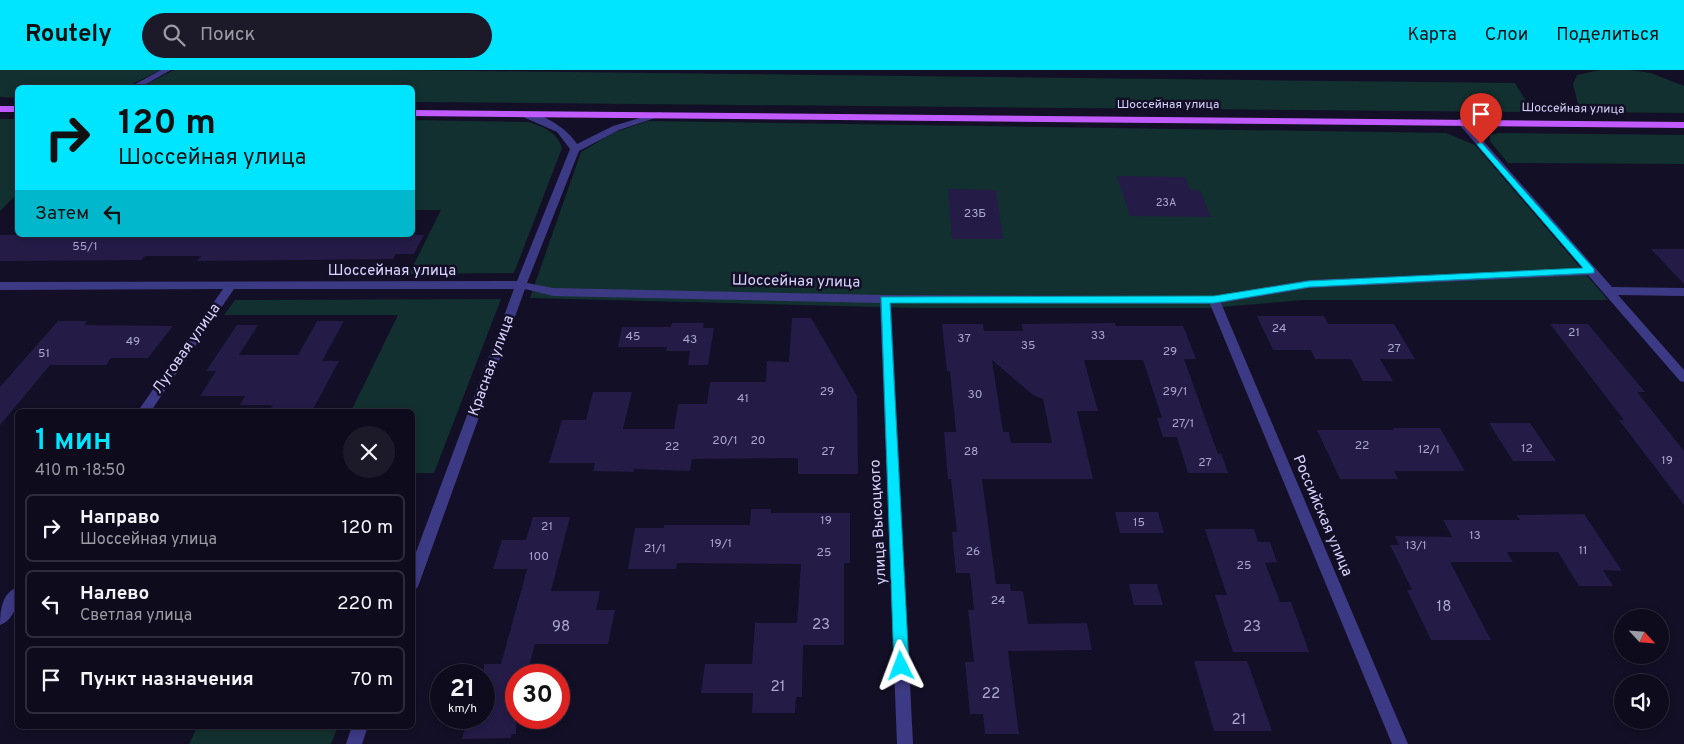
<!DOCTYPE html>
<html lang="ru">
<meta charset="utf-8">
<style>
body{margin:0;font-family:Overpass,sans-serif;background:#1c1929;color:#f1f3f6;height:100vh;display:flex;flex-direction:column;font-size:19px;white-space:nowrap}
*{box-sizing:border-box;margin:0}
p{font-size:16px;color:#9b9ba3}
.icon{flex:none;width:28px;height:28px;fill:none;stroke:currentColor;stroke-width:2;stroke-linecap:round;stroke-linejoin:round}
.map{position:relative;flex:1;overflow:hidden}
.sheet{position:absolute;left:15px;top:339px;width:400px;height:320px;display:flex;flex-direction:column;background:#0e0b1c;border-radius:8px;box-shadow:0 2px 8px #0003,0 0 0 1px #2e2b3b}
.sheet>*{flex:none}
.banner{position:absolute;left:15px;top:15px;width:400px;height:152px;border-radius:8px;box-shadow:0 2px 8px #0003,0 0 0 1px #2e2b3b;background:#00e5ff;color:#111;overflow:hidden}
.needle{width:32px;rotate:116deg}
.buttons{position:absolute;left:1614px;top:539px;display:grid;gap:10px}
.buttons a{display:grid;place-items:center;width:55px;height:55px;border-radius:50%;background:#0e0b1c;box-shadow:0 2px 8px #0003,0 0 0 1px #2e2b3b;font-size:25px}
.speed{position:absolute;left:430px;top:594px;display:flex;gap:10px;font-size:25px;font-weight:700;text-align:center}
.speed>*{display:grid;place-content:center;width:65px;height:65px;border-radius:50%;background:#0e0b1c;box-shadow:0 2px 8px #0003,0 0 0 1px #2e2b3b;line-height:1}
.speed small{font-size:12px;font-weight:400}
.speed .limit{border:8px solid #d22;background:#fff;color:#111}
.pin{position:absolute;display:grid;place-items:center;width:42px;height:42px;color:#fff;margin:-51px -21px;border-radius:50% 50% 50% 0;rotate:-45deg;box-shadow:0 0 5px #0007}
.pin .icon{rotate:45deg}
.me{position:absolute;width:55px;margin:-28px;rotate:357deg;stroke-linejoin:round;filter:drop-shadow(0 0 4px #0008)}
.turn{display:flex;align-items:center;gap:18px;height:105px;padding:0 20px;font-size:22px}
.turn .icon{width:65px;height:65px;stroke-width:2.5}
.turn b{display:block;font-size:35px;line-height:42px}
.then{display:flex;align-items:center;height:48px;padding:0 20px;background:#0003;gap:10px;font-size:19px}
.round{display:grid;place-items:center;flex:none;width:52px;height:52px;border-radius:26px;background:#1c1929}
.headline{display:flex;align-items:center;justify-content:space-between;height:85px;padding:0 20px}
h1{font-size:30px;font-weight:600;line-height:38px;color:#00e5ff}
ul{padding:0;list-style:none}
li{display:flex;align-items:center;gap:15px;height:68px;margin:0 10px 8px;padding:0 10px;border:2px solid #2e2b3b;border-radius:8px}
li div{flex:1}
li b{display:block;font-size:19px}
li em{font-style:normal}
header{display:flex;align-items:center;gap:30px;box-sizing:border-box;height:70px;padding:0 25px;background:#00e5ff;color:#111}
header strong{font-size:24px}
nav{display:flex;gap:28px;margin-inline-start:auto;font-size:18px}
.search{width:350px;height:45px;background:#1c1929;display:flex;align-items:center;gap:12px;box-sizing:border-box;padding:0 18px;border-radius:28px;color:#9b9ba3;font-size:19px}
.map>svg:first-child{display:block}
.green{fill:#12302f}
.building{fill:#241b47;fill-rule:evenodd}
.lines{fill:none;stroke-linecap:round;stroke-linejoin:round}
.minor{fill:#3d3a85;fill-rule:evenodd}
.major{fill:#c25bff;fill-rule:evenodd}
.route{fill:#00e5ff;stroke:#0095a6}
.labels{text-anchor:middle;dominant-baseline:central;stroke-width:5;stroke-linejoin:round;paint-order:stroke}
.far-number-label{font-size:11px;fill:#aca6d1}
.far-street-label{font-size:12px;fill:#d9d4ff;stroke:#130f26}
.number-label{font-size:12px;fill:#aca6d1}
.street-label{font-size:15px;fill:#d9d4ff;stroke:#130f26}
.near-number-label{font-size:15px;fill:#aca6d1}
</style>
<header>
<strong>Routely</strong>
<div class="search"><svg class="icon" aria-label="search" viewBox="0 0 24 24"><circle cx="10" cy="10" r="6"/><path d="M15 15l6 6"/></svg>Поиск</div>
<nav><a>Карта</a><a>Слои</a><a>Поделиться</a></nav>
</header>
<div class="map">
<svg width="1684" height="674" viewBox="0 0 1684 674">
<rect width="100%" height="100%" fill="#130f26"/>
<g class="green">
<polygon points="0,0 161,0 126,17 18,18 17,28 0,27"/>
<polygon points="174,0 389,0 1515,13 1533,42 413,32 412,18 139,18"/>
<polygon points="1630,0 1651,3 1684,16 1684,43 1580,42 1573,14 1577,5 1600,0"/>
<polygon points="0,49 18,49 17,124 0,141"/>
<path d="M 413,50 L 529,52 C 544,57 557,62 562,78 L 514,203 L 409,204 L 441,140 L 413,140 Z"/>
<polygon points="648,51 1446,63 1475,75 1608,230 1303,230 1209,238 916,238 530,228 581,82 613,63"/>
<polygon points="1498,63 1684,65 1684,94 1508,93 1490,71 1490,65"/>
<polygon points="501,229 434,403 413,403 412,341 351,341 398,245 224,245 235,230"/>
<polygon points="198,656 338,656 331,674 189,674"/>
</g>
<g class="building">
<polygon points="1117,106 1185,107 1190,120 1200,120 1211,147 1130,146"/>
<polygon points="948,119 996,120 1003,169 952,169"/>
<polygon points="0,165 424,165 414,184 396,184 393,189 197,191 201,186 145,186 142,190 15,191 0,191"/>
<polygon points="1651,179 1684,179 1684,214"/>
<polygon points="1257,246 1324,246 1328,254 1394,254 1415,289 1380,289 1393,311 1363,311 1351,289 1315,289 1311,280 1273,280"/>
<polygon points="792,248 811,248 857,326 858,404 798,404 798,388 692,389 690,401 634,399 633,402 593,401 595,393 549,393 562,350 586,350 593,322 632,322 623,359 674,359 678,334 707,334 710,312 766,312 767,291 789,292"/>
<polygon points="58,251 87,251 84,255 173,256 148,288 111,288 106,295 50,295 0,355 0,317"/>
<polygon points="317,251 344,251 322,291 339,291 312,341 269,341 273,335 240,335 245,326 200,326 216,301 206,301 237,255 258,255 239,285 298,285"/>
<polygon points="672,253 704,253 703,258 714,258 708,295 688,295 690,281 666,281 667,277 618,277 622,257 671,257"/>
<path d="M 1115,253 L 1116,256 L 1183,256 L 1196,289 L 1184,289 L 1218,384 L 1221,383 L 1228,403 L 1188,403 L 1177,367 L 1163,367 L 1157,348 L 1162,348 L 1143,290 L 1084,290 L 1098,341 L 1077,341 L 1093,409 L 982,409 L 996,514 L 1010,514 L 1011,521 L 1023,521 L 1028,554 L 1087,553 L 1092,580 L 1008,581 L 1019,664 L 985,664 L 983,644 L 970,644 L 965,592 L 974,592 L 968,540 L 974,540 L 970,503 L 956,503 L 952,462 L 957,462 L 951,409 L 948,409 L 944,362 L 956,362 L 950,301 L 947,301 L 942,254 L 983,254 L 984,261 L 1023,261 L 1021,254 ZM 992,290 L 1033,325 L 1043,329 L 1052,373 L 1011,373 L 1009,362 L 1003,362 Z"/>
<polygon points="1550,254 1588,254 1645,322 1637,322 1684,381 1684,435 1619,350 1624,350"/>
<polygon points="1489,353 1530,353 1556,391 1513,391"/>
<polygon points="1393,358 1440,358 1465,401 1394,401 1398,409 1340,409 1317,360 1394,360"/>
<polygon points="751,439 771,439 771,443 850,443 850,493 844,493 844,575 803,575 802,627 796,627 795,643 752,643 753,623 701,623 705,594 752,594 755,553 797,553 801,494 677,493 676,499 628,499 635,458 664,458 664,455 750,455"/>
<polygon points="1115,442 1158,442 1164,463 1120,463"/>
<polygon points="1584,444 1622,501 1603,500 1613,516 1579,516 1558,482 1507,482 1513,492 1450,492 1491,570 1431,570 1407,520 1412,520 1390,475 1399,475 1395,466 1452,467 1443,450 1520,450 1516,445"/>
<polygon points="533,447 570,447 551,521 600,521 596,540 615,540 608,574 535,574 527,605 516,605 516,664 512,664 511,668 462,669 468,648 484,648 484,594 501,594 527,499 493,499 502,470 526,470"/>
<polygon points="1205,459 1254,459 1258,472 1270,472 1277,492 1265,493 1280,532 1291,532 1309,582 1233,582 1215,525 1227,525"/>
<polygon points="1129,514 1157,514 1163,535 1134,535"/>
<polygon points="1194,591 1247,591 1272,661 1214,661"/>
</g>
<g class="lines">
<g class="minor">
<polygon points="161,0 171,0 139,18 128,18"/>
<path d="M 521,42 C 539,40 568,59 577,74 L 613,56 L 660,42 L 664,45 L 619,60 L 579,81 L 527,213 L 553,218 L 885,225 L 1214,226 L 1309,210 L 1583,198 L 1458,53 L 1458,49 L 1464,49 L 1612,217 L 1684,218 L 1684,226 L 1618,225 L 1684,300 L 1684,312 L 1680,311 L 1588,205 L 1309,218 L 1221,233 L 1408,674 L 1392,674 L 1210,234 L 891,233 L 913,674 L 897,674 L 880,233 L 553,226 L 525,219 L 419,514 L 417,518 L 412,520 L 412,493 L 514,219 L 234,219 L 151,341 L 138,341 L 223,219 L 0,220 L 0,212 L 517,211 L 570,79 L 557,62 L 521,46 Z"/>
<path d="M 18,517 C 18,531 16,549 0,555 C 0,541 2,522 18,517 Z"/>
<polygon points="352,656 368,656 362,674 346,674"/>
</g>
<g class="major">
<rect x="0" y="36" width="18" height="6"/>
<polygon points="412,40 1684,52 1684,58 412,46"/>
</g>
</g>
<polygon class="route" points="1481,72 1594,199 1594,203 1309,217 1214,233 890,233 909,596 906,600 901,602 896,600 894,596 881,227 1214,226 1309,211 1583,198 1478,76 1477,74"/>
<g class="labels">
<g class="far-number-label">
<text x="1166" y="133">23А</text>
</g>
<g class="far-street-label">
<text x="1168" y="35">Шоссейная улица</text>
<text transform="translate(1573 39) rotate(1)">Шоссейная улица</text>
</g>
<g class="number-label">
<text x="975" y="144">23Б</text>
<text x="85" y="177">55/1</text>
<text x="1279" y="259">24</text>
<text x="1574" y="263">21</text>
<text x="1098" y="266">33</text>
<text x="633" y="267">45</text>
<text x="964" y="269">37</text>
<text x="690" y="270">43</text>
<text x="133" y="272">49</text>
<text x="1028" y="276">35</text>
<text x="1394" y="279">27</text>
<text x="1170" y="282">29</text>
<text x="44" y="284">51</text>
<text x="827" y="322">29</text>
<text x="1175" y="322">29/1</text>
<text x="975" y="325">30</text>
<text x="743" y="329">41</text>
<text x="1183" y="354">27/1</text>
<text x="725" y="371">20/1</text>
<text x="758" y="371">20</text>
<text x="1362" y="376">22</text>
<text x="672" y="377">22</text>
<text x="1527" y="379">12</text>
<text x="1429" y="380">12/1</text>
<text x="828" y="382">27</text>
<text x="971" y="382">28</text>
<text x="1667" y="391">19</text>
<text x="1205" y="393">27</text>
<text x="826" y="451">19</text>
<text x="1139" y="453">15</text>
<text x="547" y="457">21</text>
<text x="1475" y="466">13</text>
<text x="721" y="474">19/1</text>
<text x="1416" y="476">13/1</text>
<text x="655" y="479">21/1</text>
<text x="1583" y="481">11</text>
<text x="973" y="482">26</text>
<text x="824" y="483">25</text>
<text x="539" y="487">100</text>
<text x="1244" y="496">25</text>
<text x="998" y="531">24</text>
</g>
<g class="street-label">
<text x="392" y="201">Шоссейная улица</text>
<text transform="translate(796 212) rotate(1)">Шоссейная улица</text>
<text transform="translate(187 279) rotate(-55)">Луговая улица</text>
<text transform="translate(492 296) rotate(-70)">Красная улица</text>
<text transform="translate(1322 446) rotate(67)">Российская улица</text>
<text transform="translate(879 452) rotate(-93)">улица Высоцкого</text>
</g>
<g class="near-number-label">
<text x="1444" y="537">18</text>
<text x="821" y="555">23</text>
<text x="561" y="557">98</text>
<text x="1252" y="557">23</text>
<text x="778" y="617">21</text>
<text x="991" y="624">22</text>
<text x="1239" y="650">21</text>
</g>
</g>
</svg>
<div class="buttons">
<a><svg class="needle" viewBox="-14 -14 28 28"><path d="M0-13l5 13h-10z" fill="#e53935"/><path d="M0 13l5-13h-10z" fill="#9b9ba3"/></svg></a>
<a><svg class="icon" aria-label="sound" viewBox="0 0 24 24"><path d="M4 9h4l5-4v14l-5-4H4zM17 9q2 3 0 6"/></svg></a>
</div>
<div class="speed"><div>21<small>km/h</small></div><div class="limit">30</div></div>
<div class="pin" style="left:1481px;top:74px;background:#d93025"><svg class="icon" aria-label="arrive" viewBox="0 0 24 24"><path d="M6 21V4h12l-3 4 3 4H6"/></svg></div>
<svg class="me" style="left:901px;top:596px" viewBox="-20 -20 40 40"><path d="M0-17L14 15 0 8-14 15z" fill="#00e5ff" stroke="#fff" stroke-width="4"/></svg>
<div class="banner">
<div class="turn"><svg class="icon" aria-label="right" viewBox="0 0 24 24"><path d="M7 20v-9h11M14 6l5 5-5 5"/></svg><div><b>120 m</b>Шоссейная улица</div></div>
<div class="then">Затем<svg class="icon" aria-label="left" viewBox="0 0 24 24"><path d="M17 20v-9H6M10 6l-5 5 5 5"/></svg></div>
</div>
<section class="sheet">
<div class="headline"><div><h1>1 мин</h1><p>410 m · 18:50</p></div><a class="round"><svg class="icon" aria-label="close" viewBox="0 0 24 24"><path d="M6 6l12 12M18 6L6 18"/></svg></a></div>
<ul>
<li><svg class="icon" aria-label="right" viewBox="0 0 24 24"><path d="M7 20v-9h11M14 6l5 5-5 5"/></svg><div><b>Направо</b><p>Шоссейная улица</p></div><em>120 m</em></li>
<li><svg class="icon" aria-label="left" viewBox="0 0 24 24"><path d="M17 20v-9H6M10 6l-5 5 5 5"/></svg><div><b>Налево</b><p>Светлая улица</p></div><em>220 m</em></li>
<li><svg class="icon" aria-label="arrive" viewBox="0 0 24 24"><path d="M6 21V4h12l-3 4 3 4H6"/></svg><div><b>Пункт назначения</b></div><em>70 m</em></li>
</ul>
</section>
</div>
